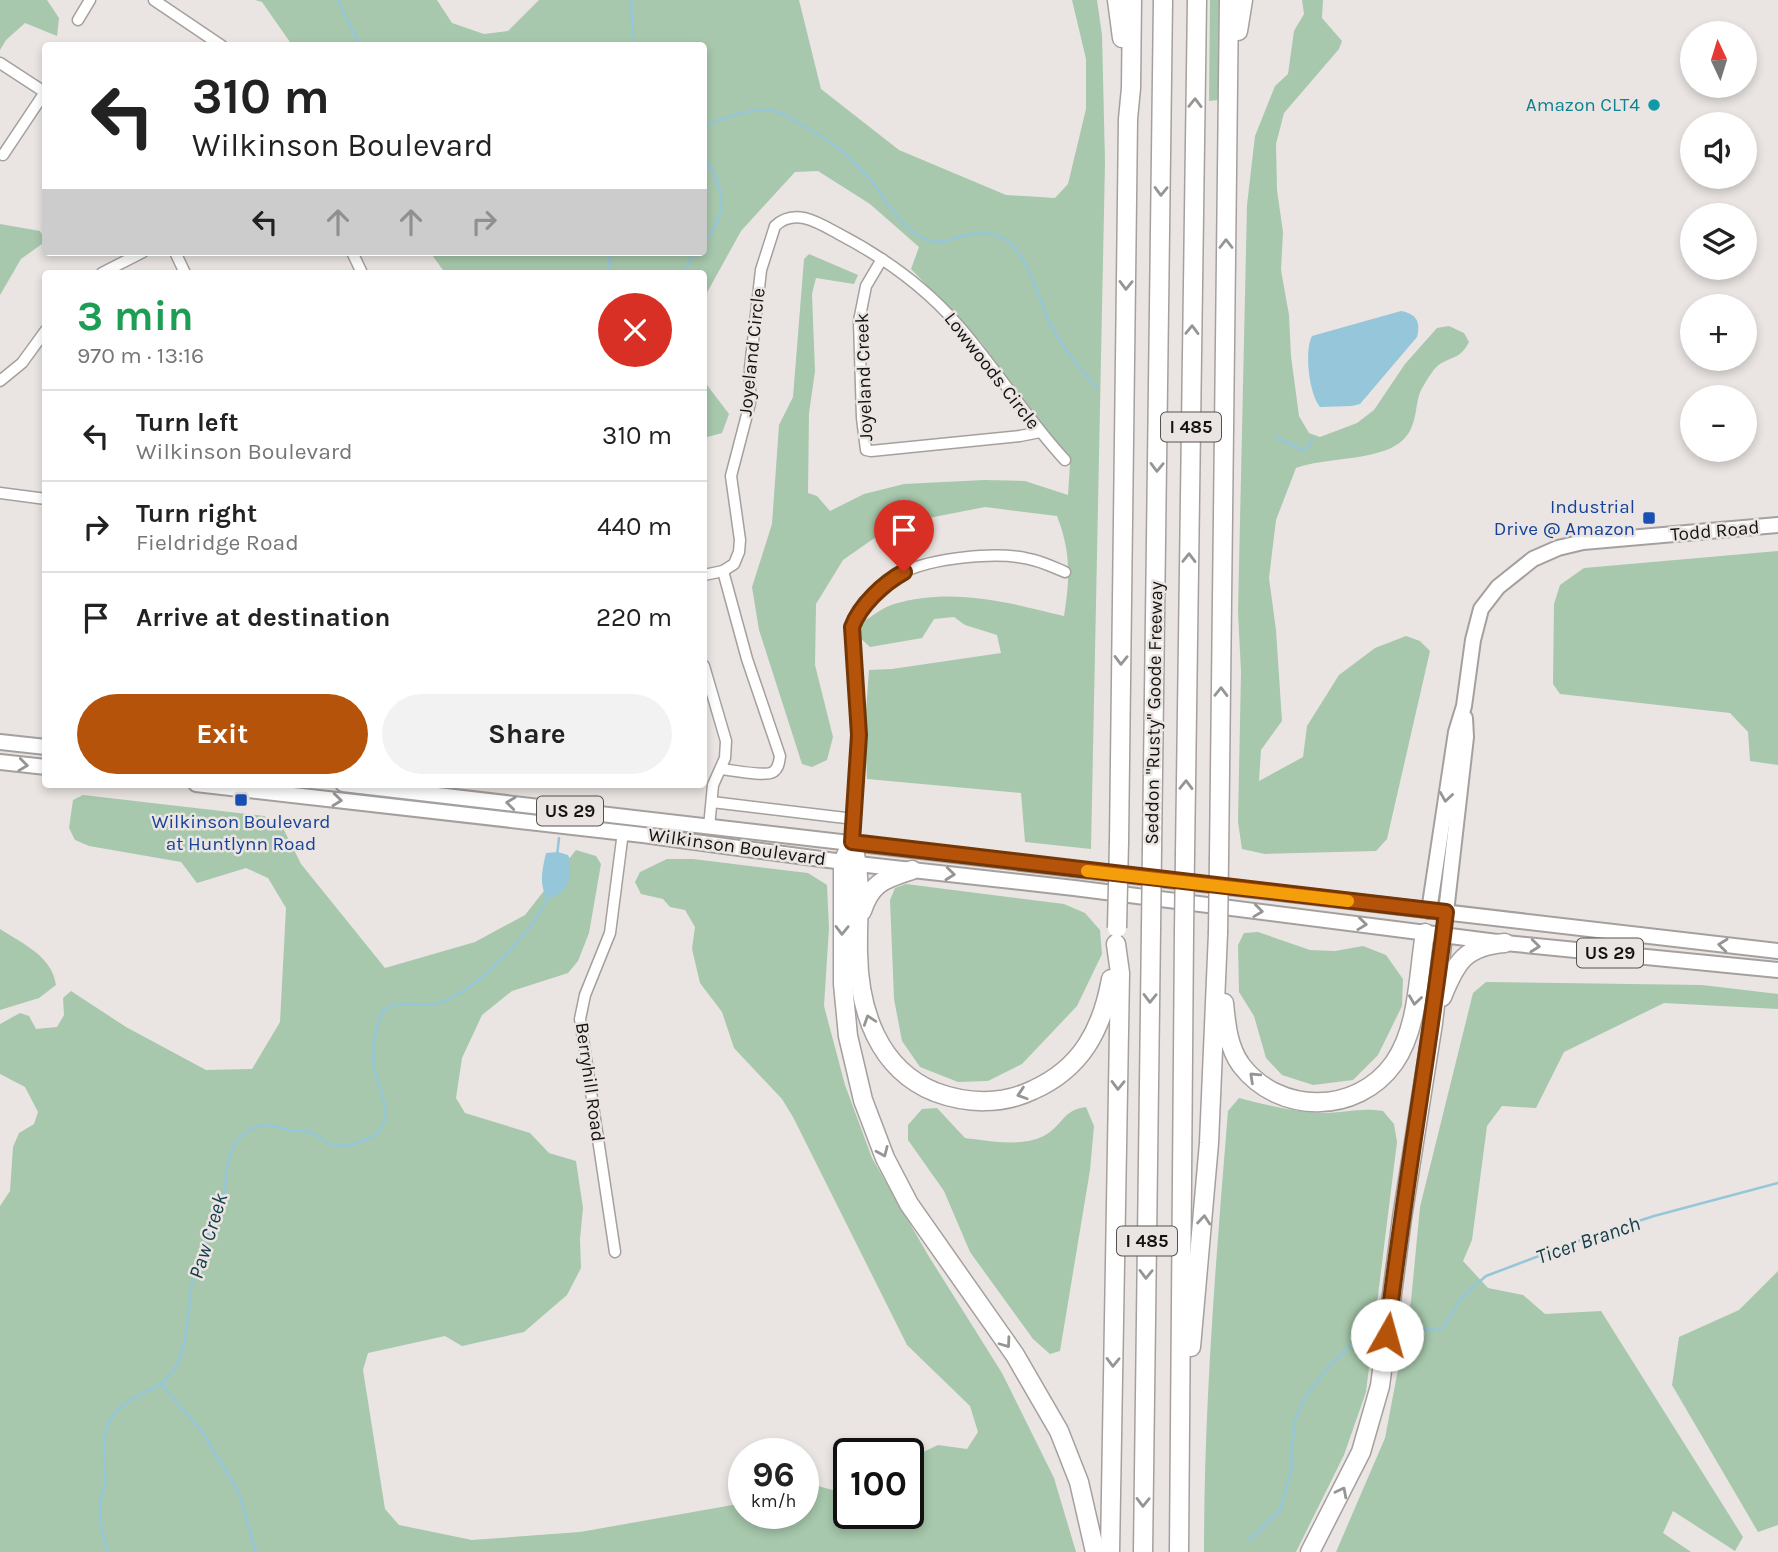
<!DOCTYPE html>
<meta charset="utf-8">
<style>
body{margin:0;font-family:Karla,sans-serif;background:#f2f2f2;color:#222;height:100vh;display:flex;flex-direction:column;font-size:26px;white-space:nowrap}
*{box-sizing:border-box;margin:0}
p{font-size:23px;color:#767676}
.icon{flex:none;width:38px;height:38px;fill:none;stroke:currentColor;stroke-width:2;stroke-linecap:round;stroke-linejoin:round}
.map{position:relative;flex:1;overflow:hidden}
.sheet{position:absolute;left:42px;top:270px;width:665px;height:518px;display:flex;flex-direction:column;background:#fff;border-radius:7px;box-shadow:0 4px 10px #0003}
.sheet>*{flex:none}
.guide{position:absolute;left:42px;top:42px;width:665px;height:214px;border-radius:7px;box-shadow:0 4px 10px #0003;background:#fff;color:#222;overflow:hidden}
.needle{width:46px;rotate:356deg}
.fabs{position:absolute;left:1680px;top:21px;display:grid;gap:14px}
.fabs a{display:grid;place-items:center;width:77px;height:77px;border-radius:50%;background:#fff;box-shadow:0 4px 10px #0003;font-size:35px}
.speed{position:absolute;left:728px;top:1438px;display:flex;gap:14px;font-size:35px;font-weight:700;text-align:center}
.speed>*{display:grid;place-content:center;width:91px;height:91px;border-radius:50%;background:#fff;box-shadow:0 4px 10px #0003;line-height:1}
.speed small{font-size:18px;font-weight:400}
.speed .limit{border:4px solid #111;border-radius:10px;background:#fff;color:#111}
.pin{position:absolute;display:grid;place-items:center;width:60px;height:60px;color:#fff;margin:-72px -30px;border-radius:50% 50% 50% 0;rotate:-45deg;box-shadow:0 0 7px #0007}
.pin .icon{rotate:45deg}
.me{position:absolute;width:77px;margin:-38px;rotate:7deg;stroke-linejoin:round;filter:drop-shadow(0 0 5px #0008)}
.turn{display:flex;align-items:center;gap:24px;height:147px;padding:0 35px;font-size:32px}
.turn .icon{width:91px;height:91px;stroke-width:2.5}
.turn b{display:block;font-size:49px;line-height:60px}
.lanes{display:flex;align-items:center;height:66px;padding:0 35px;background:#0003;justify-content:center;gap:35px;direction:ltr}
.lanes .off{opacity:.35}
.round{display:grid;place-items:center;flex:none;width:74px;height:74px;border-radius:37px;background:#f2f2f2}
.headline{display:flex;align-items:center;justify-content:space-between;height:119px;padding:0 35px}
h1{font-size:42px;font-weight:700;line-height:52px;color:#1e9e55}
.primary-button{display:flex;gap:14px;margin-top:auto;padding:14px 35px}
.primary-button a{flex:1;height:80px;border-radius:42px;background:#b45309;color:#fff;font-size:28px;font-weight:700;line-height:80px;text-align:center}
.primary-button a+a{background:#f2f2f2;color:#222}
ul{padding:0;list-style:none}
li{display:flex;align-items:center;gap:21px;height:91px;padding:0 35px;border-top:2px solid #e0e0e0}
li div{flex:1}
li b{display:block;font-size:26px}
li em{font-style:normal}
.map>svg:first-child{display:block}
.green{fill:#a7c8ac}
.water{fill:#95c6d9}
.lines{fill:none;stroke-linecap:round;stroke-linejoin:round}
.stream{stroke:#95c6d9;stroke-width:2.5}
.street-casing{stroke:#a5a09d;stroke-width:13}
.secondary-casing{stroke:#a5a09d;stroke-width:18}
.primary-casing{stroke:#a5a09d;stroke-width:18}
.highway-casing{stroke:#a5a09d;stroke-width:21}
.street{stroke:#fff;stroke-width:10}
.secondary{stroke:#fff;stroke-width:14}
.primary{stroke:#fff;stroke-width:14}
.highway{stroke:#fff;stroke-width:18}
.highway-bridge-casing{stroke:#a5a09d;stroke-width:21;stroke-linecap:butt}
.highway-bridge{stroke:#fff;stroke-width:18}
.oneway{stroke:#959594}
.route-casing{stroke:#753606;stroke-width:18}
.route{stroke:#b45309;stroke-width:12}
.slow{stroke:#f59e0b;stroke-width:12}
.culture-dot{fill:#0f9aa8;stroke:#eae5e2;stroke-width:2.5}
.transit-dot{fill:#1a4fb4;stroke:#eae5e2;stroke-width:2.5}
.labels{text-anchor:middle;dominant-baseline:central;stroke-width:5;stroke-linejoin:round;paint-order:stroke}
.shield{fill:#eae5e2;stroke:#545250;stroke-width:2}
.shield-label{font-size:18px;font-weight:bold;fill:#141311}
.culture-label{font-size:19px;fill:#0d838f;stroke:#eae5e2;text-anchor:end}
.street-label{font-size:19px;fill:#141311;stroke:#eae5e2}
.transit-label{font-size:19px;fill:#164399;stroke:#eae5e2;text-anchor:end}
.water-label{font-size:21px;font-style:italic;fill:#113d4b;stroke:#eae5e2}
</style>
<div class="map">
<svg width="1778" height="1552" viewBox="0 0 1778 1552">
<rect width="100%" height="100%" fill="#eae5e2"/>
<g class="green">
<polygon points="0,0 47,0 59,18 57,36 25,23 6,40 0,50"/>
<path d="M 255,0 L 437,0 L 452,23 L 484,34 L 508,31 L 539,0 L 799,0 L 821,89 L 899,150 L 1006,195 L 1055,198 L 1068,184 L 1086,109 L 1086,59 L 1072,0 L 1097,0 L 1102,35 L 1105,162 L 1091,849 L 1025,842 L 1021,793 L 867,779 L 865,726 L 869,670 L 892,669 L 1001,653 L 997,635 L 965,625 L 954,617 L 934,619 L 922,638 L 870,647 L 859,637 L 861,623 C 871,617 883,607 894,604 C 952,587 1007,602 1064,616 C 1070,578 1071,552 1057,516 L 985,507 L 893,525 L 843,560 L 816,604 L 815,665 L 833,737 L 827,760 L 812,767 L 802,764 L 759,630 L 752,587 L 772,524 L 779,425 L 793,397 L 804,259 L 809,254 L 858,275 L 854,284 L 816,278 L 812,294 L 815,371 L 809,413 L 808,493 L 817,496 L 830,511 L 864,494 L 904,484 L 984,480 L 1025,481 L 1068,495 L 1070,464 L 981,342 L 911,269 L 919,247 L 870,204 L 818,171 L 795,172 L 741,231 L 704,298 L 704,273 L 445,273 L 430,252 L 704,252 L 704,46 L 292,45 L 262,2 Z"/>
<polygon points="1210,0 1223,0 1219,100 1209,101"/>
<path d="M 1302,0 L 1323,0 L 1322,18 L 1342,41 L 1339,49 L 1284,113 L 1276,144 L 1277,190 L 1283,232 L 1281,270 L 1289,315 L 1291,356 L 1299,416 L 1309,433 L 1320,437 L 1357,423 L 1374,410 L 1405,364 L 1437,328 L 1449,326 L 1464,333 L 1469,342 C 1460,359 1455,355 1440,364 C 1434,368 1428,378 1424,385 C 1413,400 1420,422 1404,439 C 1384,461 1325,457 1296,468 L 1276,520 L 1269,578 L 1276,630 L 1282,721 L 1261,750 L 1259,781 L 1303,757 L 1307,726 L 1339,675 L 1375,648 L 1406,636 L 1420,641 L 1430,651 L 1387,839 L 1376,851 L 1265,854 L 1242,849 L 1238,822 L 1241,672 L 1238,612 L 1247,205 L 1255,136 L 1275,86 L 1288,74 L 1294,31 L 1304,14 Z"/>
<polygon points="0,224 40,231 46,241 21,259 0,295"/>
<polygon points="704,381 729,414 722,433 704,438"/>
<polygon points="1778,551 1778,765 1750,761 1748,732 1730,713 1560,694 1553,684 1554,604 1560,585 1584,568"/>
<polygon points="83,795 264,816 282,826 301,864 385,968 475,942 525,915 576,850 596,856 601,864 589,933 578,961 568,973 512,991 482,1015 462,1058 456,1098 465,1113 530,1133 549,1153 576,1161 583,1208 580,1239 581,1268 567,1295 524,1332 462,1346 445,1336 368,1353 363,1370 385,1509 399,1525 472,1540 580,1532 744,1503 744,1514 803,1514 803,1482 844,1493 849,1491 849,1514 908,1514 908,1459 938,1445 967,1449 978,1432 970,1406 907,1345 793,1117 782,1099 734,1048 722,1012 700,983 692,949 695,927 685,910 670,907 663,899 641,894 635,882 640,872 667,859 693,859 808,873 827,885 829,928 824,1006 845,1085 872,1158 928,1255 1002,1373 1054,1478 1076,1552 0,1552 0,1206 10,1191 13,1147 19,1133 34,1124 38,1112 25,1087 0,1074 0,1024 20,1013 29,1016 36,1029 57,1027 64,1015 63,998 71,991 126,1027 206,1070 252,1069 280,1022 286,908 268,878 246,868 197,883 181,862 89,846 75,840 69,828 73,800"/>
<polygon points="906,884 1064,904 1085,913 1100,930 1102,954 1077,1006 1022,1064 988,1081 958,1082 920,1067 902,1041 894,999 890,900 895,888"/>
<path d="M 0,929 C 23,944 52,956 56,985 L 39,998 L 0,1010 Z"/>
<polygon points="1258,932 1310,950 1335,951 1363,946 1386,955 1403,979 1402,1006 1378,1055 1353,1080 1313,1085 1282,1075 1266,1058 1254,1016 1239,992 1238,945 1244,933"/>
<polygon points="1486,982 1702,985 1778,994 1778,1009 1664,1003 1564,1052 1536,1108 1502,1106 1487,1126 1472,1240 1463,1261 1488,1288 1523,1295 1545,1314 1601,1311 1743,1537 1735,1551 1673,1511 1663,1533 1691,1552 1336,1552 1385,1438 1411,1301 1420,1207 1473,993"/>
<path d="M 1239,1098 C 1266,1105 1294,1112 1322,1113 C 1343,1113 1362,1107 1383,1111 L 1394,1124 L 1397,1142 L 1366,1392 L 1344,1455 L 1296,1552 L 1204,1552 C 1204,1405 1216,1258 1228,1111 Z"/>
<path d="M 1086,1107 L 1094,1126 L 1090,1170 L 1060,1351 L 1050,1354 L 1033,1339 L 970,1252 L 944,1191 L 908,1140 L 908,1125 L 922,1109 L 937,1108 L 965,1138 C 989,1141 1025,1148 1047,1134 C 1064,1123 1063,1110 1086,1107 Z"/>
<polygon points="1778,1271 1778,1525 1758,1532 1672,1385 1679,1337 1739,1310"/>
</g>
<g class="water">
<path d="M 1401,311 C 1416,314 1421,321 1417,337 L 1360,404 L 1352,406 L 1320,407 C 1309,394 1304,351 1312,336 Z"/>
<path d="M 558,852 L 568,855 L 570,859 C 571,880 569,893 547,899 C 539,882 542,871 546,853 Z"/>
</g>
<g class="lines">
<g class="stream">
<polyline points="338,0 360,46"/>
<polyline points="631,0 633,46"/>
<path d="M 704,126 C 724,119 743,110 765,110 C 785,110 796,123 812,131 C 836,143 855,162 872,182 C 889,204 896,221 921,237 C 948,254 972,218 1006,240 C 1028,254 1038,298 1048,319 C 1060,345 1079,367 1097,388"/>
<path d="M 704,158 C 725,184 728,217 704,242"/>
<polyline points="609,273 610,252"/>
<polyline points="684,273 694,252"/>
<polyline points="1276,437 1305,451 1313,439"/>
<polyline points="557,856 559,838"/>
<polyline points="1420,1329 1428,1330 1442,1328 1450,1318 1461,1298 1486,1276 1589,1237 1654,1216 1778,1183"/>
<polyline points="162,1385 203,1433 239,1493 256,1552"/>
<polyline points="1249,1541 1280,1510 1292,1467 1291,1453 1295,1420 1306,1396 1329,1366 1351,1345 1360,1327"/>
<path d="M 108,1552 C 103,1537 99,1521 100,1505 C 101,1497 105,1488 105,1479 C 106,1453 97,1431 118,1410 C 140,1387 168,1393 180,1357 C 191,1326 187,1291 197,1259 C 202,1240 216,1225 221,1206 C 229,1183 222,1149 245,1133 C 261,1121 272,1125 289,1130 C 296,1132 304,1130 310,1132 C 318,1135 325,1143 333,1145 C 346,1148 369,1141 378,1132 C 395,1114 377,1086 374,1067 C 372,1048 375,1028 383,1011 C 400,998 416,1007 435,1004 C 471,997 536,930 548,896"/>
</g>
<g class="street-casing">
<g id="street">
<polyline points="154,0 222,46"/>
<polyline points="78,20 90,0"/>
<polyline points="0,63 46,93"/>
<polyline points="3,155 45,92"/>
<polyline points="175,252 185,273"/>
<polyline points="352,252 362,273"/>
<polyline points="882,259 866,286 859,321 862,418 866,450 871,451 1020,436 1040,432"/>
<polyline points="102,273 143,252"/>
<polyline points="0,381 22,363 46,330"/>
<polyline points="0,493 46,499"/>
<path d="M 704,575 L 723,571 L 734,564 L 739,552 L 740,540 L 731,476 L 750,403 L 750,368 L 761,270 L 775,226 C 795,207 819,223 839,234 C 883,257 925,287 958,325 C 996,368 1026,418 1065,460"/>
<polyline points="704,666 726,741 725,758 713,785 709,827"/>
<path d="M 721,769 C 732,770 765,777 773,772 C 779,768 779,762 780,756 L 747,659 L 723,571"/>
<polyline points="712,802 854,819"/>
<path d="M 852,842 L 859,735 L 851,633 C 853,618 863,609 873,597 C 882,588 891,579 902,573 C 931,558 997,551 1029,559 C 1041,561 1053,567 1065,572"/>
<polyline points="615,1252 580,1019 585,995 610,933 623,832"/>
</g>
</g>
<g class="secondary-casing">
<g id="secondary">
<polyline points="1429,911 1456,732 1464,706 1473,640 1481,609 1498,587 1533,559 1558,548 1583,542 1778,525"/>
<polyline points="1446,912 1466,737 1465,718"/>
</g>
</g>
<g class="primary-casing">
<g id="primary">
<polyline points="0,742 46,747"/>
<polyline points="0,762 46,767"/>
<polyline points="196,784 643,835 858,864 1074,888 1505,943 1778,970"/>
<polyline points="343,784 1778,951"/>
</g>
</g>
<g class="highway-casing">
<g id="highway">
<polyline points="1117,0 1122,38"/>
<polyline points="1238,31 1243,0"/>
<polyline points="852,842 843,862 843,984 848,1036 863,1100 885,1158 909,1204 1015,1355 1059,1431 1079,1482 1095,1552"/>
<path d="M 852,842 C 863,879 857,915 858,953 C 859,1010 878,1069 935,1092 C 967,1104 1002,1105 1033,1090 C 1082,1068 1102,1029 1111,979"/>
<polyline points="1119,842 1128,119 1131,88 1132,0"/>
<polyline points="1152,849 1163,0"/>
<polyline points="1185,854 1197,0"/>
<polyline points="1219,858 1229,0"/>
<path d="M 862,911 C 871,882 885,879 912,870"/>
<path d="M 1442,997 C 1456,962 1465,946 1505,943"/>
<path d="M 1224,1003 C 1226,1024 1228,1047 1241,1065 C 1279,1115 1357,1115 1394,1063 C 1419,1027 1418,975 1425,933"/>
<polyline points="1191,1347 1209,1143 1218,933"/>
<polyline points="1110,1552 1120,973 1116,944"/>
<polyline points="1143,1552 1151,929"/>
<polyline points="1179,1552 1184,932"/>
<polyline points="1310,1552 1361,1452 1380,1386 1402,1218 1433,1023 1443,935"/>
</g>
</g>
<use href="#street" class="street"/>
<use href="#secondary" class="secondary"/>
<use href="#primary" class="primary"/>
<use href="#highway" class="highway"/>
<g class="highway-bridge-casing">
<g id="highway-bridge">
<polyline points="1117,928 1119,842"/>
<polyline points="1151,929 1152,849"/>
<polyline points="1184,932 1185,854"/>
<polyline points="1218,933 1219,858"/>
</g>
</g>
<use href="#highway-bridge" class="highway-bridge"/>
</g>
<defs><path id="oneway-chevron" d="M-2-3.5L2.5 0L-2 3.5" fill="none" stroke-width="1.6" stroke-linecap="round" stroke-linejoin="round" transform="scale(1.75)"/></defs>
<g class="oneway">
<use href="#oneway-chevron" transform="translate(1195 103) rotate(-89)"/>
<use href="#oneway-chevron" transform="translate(1161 191) rotate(91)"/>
<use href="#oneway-chevron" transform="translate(1226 244) rotate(-90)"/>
<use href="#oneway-chevron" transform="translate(1126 285) rotate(91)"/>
<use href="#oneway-chevron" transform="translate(1192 330) rotate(-89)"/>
<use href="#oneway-chevron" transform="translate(1157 467) rotate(91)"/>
<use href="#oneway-chevron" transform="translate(1189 558) rotate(-89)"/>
<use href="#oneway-chevron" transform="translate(1121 660) rotate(91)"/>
<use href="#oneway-chevron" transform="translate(1221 692) rotate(-89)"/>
<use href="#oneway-chevron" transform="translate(23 765) rotate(7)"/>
<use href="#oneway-chevron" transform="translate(1186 785) rotate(-89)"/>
<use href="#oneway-chevron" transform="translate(1446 797) rotate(99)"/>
<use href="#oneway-chevron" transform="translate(337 800) rotate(6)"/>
<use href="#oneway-chevron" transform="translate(511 803) rotate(-173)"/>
<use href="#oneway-chevron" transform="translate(950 874) rotate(6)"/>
<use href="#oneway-chevron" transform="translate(1258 911) rotate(7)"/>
<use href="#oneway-chevron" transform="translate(1362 924) rotate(7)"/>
<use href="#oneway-chevron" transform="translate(842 930) rotate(91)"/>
<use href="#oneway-chevron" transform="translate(1723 945) rotate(-174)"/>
<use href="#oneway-chevron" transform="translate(1535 946) rotate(6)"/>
<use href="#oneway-chevron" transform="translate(1150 998) rotate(91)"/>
<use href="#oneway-chevron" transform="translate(1415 1000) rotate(98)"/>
<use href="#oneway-chevron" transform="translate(869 1020) rotate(-109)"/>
<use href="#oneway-chevron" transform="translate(1254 1077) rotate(-137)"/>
<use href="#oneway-chevron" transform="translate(1118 1085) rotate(91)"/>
<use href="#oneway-chevron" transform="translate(1022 1094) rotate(162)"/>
<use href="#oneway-chevron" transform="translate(883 1152) rotate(66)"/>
<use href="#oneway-chevron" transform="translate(1204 1220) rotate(-85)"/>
<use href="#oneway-chevron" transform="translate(1146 1274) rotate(91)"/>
<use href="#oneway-chevron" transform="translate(1006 1343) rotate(54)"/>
<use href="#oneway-chevron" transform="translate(1113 1362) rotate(91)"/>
<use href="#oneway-chevron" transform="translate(1342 1492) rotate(-63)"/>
<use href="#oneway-chevron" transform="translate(1143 1502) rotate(91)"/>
</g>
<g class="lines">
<g class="route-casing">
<path id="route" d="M 904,572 C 884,583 860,605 852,627 L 859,735 L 852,842 L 1446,912 C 1429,1054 1403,1194 1387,1335"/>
</g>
<use href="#route" class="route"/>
<polyline class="slow" points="1087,871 1348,901"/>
</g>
<circle class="culture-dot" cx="1654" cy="105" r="7"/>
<g class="transit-dot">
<rect x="1642" y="511" width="14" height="14" rx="3.5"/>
<rect x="234" y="793" width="14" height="14" rx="3.5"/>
</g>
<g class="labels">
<g class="shield">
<rect x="1161" y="412.5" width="60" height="29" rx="5"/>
<rect x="537" y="796.5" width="66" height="29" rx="5"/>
<rect x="1577" y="938.5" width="66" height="29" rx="5"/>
<rect x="1117" y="1226.5" width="60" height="29" rx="5"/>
</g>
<g class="shield-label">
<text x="1191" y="427">I 485</text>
<text x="570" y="811">US 29</text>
<text x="1610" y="953">US 29</text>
<text x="1147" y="1241">I 485</text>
</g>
<g class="culture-label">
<text x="1640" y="105">Amazon CLT4</text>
</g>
<g class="street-label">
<text transform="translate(752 352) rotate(-84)">Joyeland Circle</text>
<text transform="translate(992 371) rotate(52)">Lowwoods Circle</text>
<text transform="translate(864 377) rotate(-92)">Joyeland Creek</text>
<text transform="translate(1715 531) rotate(-5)">Todd Road</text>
<text transform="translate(1154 713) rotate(-89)">Seddon "Rusty" Goode Freeway</text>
<text transform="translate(737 847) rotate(8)">Wilkinson Boulevard</text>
<text transform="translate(590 1082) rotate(82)">Berryhill Road</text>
</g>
<g class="transit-label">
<text x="1635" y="507">Industrial<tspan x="1635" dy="22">Drive @ Amazon</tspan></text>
<text x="241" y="822" text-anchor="middle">Wilkinson Boulevard<tspan x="241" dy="22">at Huntlynn Road</tspan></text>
</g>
<g class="water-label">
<text transform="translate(208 1236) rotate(-73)">Paw Creek</text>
<text transform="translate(1588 1240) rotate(-19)">Ticer Branch</text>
</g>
</g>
</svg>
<div class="fabs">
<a><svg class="needle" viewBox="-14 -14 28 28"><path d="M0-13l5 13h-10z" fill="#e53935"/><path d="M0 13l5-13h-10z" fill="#767676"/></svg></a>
<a><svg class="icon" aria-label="sound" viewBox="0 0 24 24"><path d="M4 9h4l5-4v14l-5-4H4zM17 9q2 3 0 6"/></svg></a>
<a><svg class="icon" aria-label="layers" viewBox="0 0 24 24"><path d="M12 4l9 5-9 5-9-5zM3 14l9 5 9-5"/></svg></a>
<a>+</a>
<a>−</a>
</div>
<div class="speed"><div>96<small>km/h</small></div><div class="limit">100</div></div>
<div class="pin" style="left:904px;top:572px;background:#d93025"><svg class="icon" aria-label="arrive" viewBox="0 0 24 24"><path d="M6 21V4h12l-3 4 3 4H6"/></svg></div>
<svg class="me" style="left:1387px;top:1335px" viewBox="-20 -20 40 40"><circle r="19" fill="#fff"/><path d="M0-13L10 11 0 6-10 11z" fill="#b45309"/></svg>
<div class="guide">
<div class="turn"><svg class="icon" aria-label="left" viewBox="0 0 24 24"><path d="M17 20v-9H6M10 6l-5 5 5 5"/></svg><div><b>310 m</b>Wilkinson Boulevard</div></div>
<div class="lanes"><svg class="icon" aria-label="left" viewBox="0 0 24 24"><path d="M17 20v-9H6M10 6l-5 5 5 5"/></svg><svg class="icon off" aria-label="ahead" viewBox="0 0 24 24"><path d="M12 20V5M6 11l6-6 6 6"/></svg><svg class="icon off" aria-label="ahead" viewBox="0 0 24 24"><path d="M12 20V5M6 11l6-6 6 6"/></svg><svg class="icon off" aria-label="right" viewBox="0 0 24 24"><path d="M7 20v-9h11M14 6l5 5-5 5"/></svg></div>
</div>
<section class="sheet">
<div class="headline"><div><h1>3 min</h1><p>970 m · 13:16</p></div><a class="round" style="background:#d93025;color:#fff"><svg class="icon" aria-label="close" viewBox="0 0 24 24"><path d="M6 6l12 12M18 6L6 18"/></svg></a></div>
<ul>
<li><svg class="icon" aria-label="left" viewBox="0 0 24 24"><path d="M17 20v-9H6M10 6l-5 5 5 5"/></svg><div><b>Turn left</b><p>Wilkinson Boulevard</p></div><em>310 m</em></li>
<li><svg class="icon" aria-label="right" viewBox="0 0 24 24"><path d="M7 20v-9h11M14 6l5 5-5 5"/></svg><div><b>Turn right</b><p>Fieldridge Road</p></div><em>440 m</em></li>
<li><svg class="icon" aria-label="arrive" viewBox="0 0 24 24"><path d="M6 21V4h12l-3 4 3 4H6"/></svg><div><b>Arrive at destination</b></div><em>220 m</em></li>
</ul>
<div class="primary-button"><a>Exit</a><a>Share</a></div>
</section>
</div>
